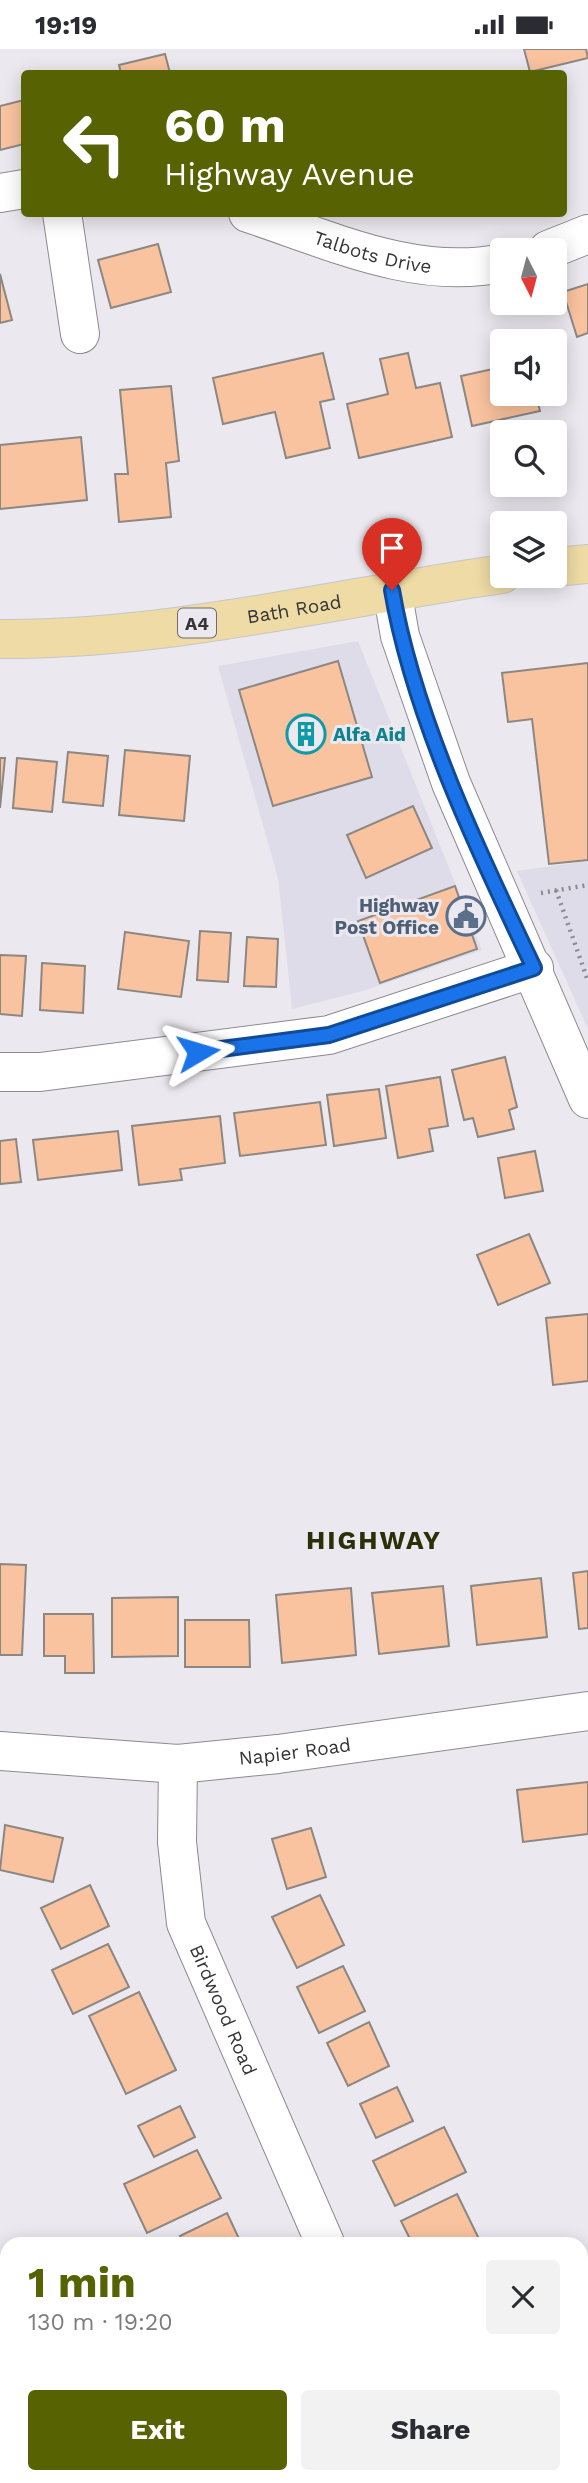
<!DOCTYPE html>
<meta charset="utf-8">
<style>
body{margin:0;font-family:"Work Sans",sans-serif;background:#f2f2f3;color:#2b2b33;height:100vh;display:flex;flex-direction:column;font-size:26px;white-space:nowrap}
*{box-sizing:border-box;margin:0}
p{font-size:23px;color:#7c7c81}
.icon{flex:none;width:38px;height:38px;fill:none;stroke:currentColor;stroke-width:2;stroke-linecap:round;stroke-linejoin:round}
.map{position:relative;flex:1;overflow:hidden}
.panel{position:absolute;left:0px;top:2188px;width:588px;height:247px;display:flex;flex-direction:column;background:#fff;border-radius:21px 21px 0 0;box-shadow:0 4px 18px #0003}
.panel>*{flex:none}
.top-card{position:absolute;left:21px;top:21px;width:546px;height:147px;border-radius:7px;box-shadow:0 4px 18px #0003;background:#576303;color:#fff;overflow:hidden}
.needle{width:46px;rotate:174deg}
.tools{position:absolute;left:490px;top:189px;display:grid;gap:14px}
.tools a{display:grid;place-items:center;width:77px;height:77px;border-radius:7px;background:#fff;box-shadow:0 4px 18px #0003;font-size:35px}
.pin{position:absolute;display:grid;place-items:center;width:60px;height:60px;color:#fff;margin:-72px -30px;border-radius:50% 50% 50% 0;rotate:-45deg;box-shadow:0 0 7px #0007}
.pin .icon{rotate:45deg}
.me{position:absolute;width:77px;margin:-38px;rotate:83deg;stroke-linejoin:round;filter:drop-shadow(0 0 5px #0008)}
.turn{display:flex;align-items:center;gap:24px;height:147px;padding:0 28px;font-size:32px}
.turn .icon{width:91px;height:91px;stroke-width:2.5}
.turn b{display:block;font-size:49px;line-height:60px}
.round{display:grid;place-items:center;flex:none;width:74px;height:74px;border-radius:7px;background:#f2f2f3}
.summary{display:flex;align-items:center;justify-content:space-between;height:119px;padding:0 28px}
h1{font-size:42px;font-weight:700;line-height:52px;color:#576303}
.action{display:flex;gap:14px;margin-top:auto;padding:14px 28px}
.action a{flex:1;height:80px;border-radius:7px;background:#576303;color:#fff;font-size:28px;font-weight:700;line-height:80px;text-align:center}
.action a+a{background:#f2f2f3;color:#2b2b33}
.status{display:flex;justify-content:space-between;align-items:center;height:49px;padding:0 35px;background:#fff;direction:ltr}
.status svg{height:19px;fill:currentColor}
.map>svg:first-child{display:block}
.built{fill:#dfdce9}
.building{fill:#fac39f;stroke:#8c8783;stroke-width:2}
.lines{fill:none;stroke-linecap:round;stroke-linejoin:round}
.minor-casing{stroke:#8c8a90;stroke-width:40}
.major-casing{stroke:#c6c6c7;stroke-width:40}
.path{stroke:#8c8b8f;stroke-width:4.5;stroke-dasharray:2 5;stroke-linecap:butt}
.minor{stroke:#fff;stroke-width:38}
.major{stroke:#eedba5;stroke-width:38}
.route-casing{stroke:#114b97;stroke-width:18}
.route{stroke:#1a73e8;stroke-width:12}
.labels{text-anchor:middle;dominant-baseline:central;stroke-width:6;stroke-linejoin:round;paint-order:stroke}
.shield{fill:#ebe9ef;stroke:#6c6b6e;stroke-width:2}
.shield-label{font-size:18px;font-weight:bold;fill:#353537}
.street-label{font-size:19px;fill:#353537;stroke:#ebe9ef}
.culture-label{font-size:19px;font-weight:bold;fill:#0d838f;stroke:#ebe9ef;text-anchor:start}
.service-label{font-size:19px;font-weight:bold;fill:#4e5e75;stroke:#ebe9ef;text-anchor:end}
.district-label{font-size:26px;font-weight:bold;letter-spacing:2px;fill:#2a3007;stroke:#ebe9ef}
</style>
<div class="status"><b>19:19</b><svg viewBox="0 0 49 12"><path d="M0 12V9h3v3zM5 12V6h3v6zM10 12V3h3v9zM15 12V0h3v12zM26 1h20v11H26zM47 4h2v5h-2z"/></svg></div>
<div class="map">
<svg width="588" height="2434" viewBox="0 0 588 2434">
<rect width="100%" height="100%" fill="#ebe9ef"/>
<g class="built">
<polygon points="358,592 482,901 363,942 292,960 278,829 218,617"/>
<polygon points="588,812 588,980 517,822"/>
</g>
<g class="building">
<polygon points="524,0 586,0 588,9 530,23"/>
<polygon points="165,5 170,24 121,24 119,16"/>
<polygon points="24,51 24,95 0,101 0,57"/>
<polygon points="158,195 171,243 111,259 98,211"/>
<polygon points="0,225 12,271 0,274"/>
<polygon points="588,235 588,284 577,288 563,243"/>
<polygon points="323,304 334,350 320,353 330,399 286,409 275,363 223,375 213,329"/>
<polygon points="408,304 416,339 440,334 452,388 359,409 347,355 388,345 380,310"/>
<polygon points="502,318 502,345 536,345 540,362 472,377 461,327"/>
<polygon points="171,337 179,412 166,414 171,468 119,473 115,425 128,425 120,341"/>
<polygon points="81,388 87,451 0,460 0,396"/>
<polygon points="338,612 372,728 273,757 239,641"/>
<polygon points="588,614 588,811 549,815 532,670 508,673 502,624"/>
<polygon points="125,701 190,707 184,772 119,766"/>
<polygon points="68,703 108,707 103,757 63,753"/>
<polygon points="0,709 5,709 0,759"/>
<polygon points="17,709 57,713 52,763 13,759"/>
<polygon points="413,757 432,799 366,829 347,786"/>
<polygon points="455,837 477,900 380,934 358,872"/>
<polygon points="200,882 231,884 228,933 197,931"/>
<polygon points="125,883 189,892 181,948 118,940"/>
<polygon points="247,888 278,890 276,938 244,937"/>
<polygon points="0,906 26,907 22,967 0,965"/>
<polygon points="42,914 85,917 83,964 40,961"/>
<polygon points="505,1008 517,1058 509,1061 514,1080 478,1088 473,1069 464,1071 452,1021"/>
<polygon points="440,1028 448,1077 429,1080 433,1102 398,1109 386,1037"/>
<polygon points="379,1040 386,1089 334,1097 327,1046"/>
<polygon points="320,1053 326,1096 240,1107 234,1064"/>
<polygon points="220,1067 225,1114 180,1120 182,1131 139,1136 132,1077"/>
<polygon points="118,1082 122,1121 38,1131 33,1091"/>
<polygon points="16,1090 21,1133 0,1135 0,1092"/>
<polygon points="535,1102 543,1142 505,1149 498,1109"/>
<polygon points="529,1185 550,1234 498,1256 477,1206"/>
<polygon points="588,1265 588,1332 553,1336 546,1269"/>
<polygon points="0,1515 26,1516 22,1606 0,1606"/>
<polygon points="588,1522 588,1579 579,1580 573,1524"/>
<polygon points="541,1529 547,1588 477,1596 471,1537"/>
<polygon points="443,1537 449,1597 379,1605 372,1544"/>
<polygon points="351,1539 356,1606 282,1614 276,1546"/>
<polygon points="178,1548 178,1607 112,1608 112,1549"/>
<polygon points="44,1565 93,1565 94,1624 65,1624 65,1607 44,1607"/>
<polygon points="185,1571 249,1571 250,1618 185,1618"/>
<polygon points="588,1733 588,1785 523,1793 517,1741"/>
<polygon points="5,1776 63,1789 53,1833 0,1821"/>
<polygon points="311,1779 326,1828 287,1840 272,1790"/>
<polygon points="90,1836 109,1877 61,1900 41,1859"/>
<polygon points="320,1846 344,1896 297,1919 272,1868"/>
<polygon points="108,1895 129,1938 73,1965 52,1921"/>
<polygon points="343,1917 365,1962 319,1984 297,1938"/>
<polygon points="139,1943 176,2021 126,2045 89,1967"/>
<polygon points="369,1973 389,2017 348,2037 327,1994"/>
<polygon points="397,2038 413,2072 376,2089 360,2055"/>
<polygon points="180,2057 195,2088 154,2108 138,2077"/>
<polygon points="444,2078 466,2123 395,2157 373,2112"/>
<polygon points="197,2101 221,2149 147,2184 124,2135"/>
<polygon points="457,2145 479,2190 468,2194 412,2194 401,2172"/>
<polygon points="227,2164 241,2194 184,2194 180,2187"/>
<polygon points="290,2427 343,2427 347,2434 277,2434"/>
<polygon points="523,2427 567,2427 553,2434 526,2434"/>
</g>
<g class="lines">
<g class="minor-casing">
<g id="minor">
<polyline points="0,144 24,140"/>
<polyline points="62,164 80,285"/>
<path id="s1" d="M 248,164 C 330,191 416,232 502,214"/>
<polyline points="548,201 588,185"/>
<polyline points="392,541 400,587 451,734 588,1050"/>
<polyline points="0,1023 40,1023 329,986 534,919"/>
<path id="s2" d="M 0,1702 L 178,1715 L 278,1705 L 588,1662"/>
<path id="s3" d="M 178,1715 L 177,1793 L 186,1874 L 325,2194"/>
<polyline points="425,2427 428,2434"/>
</g>
</g>
<g class="major-casing">
<g id="major">
<polyline points="555,518 588,515"/>
<path id="s4" d="M 0,590 C 169,591 336,549 502,525"/>
</g>
</g>
<g class="path">
<polyline points="556,841 588,932"/>
<polyline points="541,844 588,836"/>
</g>
<use href="#minor" class="minor"/>
<use href="#major" class="major"/>
</g>
<g class="lines">
<g class="route-casing">
<path id="route" d="M 198,1003 L 329,986 L 534,919 C 479,804 413,666 392,541"/>
</g>
<use href="#route" class="route"/>
</g>
<defs>
<g id="building-ring" transform="scale(2.0125)"><circle r="9.5" fill="#ebe9ef" stroke="#0f9aa8" stroke-width="1.5"/><path d="M-4-6H4V6H1V3H-1V6H-4ZM-2.5-4.3h1.7v1.8h-1.7ZM.8-4.3h1.7v1.8H.8ZM-2.5-1h1.7V.8h-1.7ZM.8-1h1.7V.8H.8Z" fill="#0f9aa8"/></g>
<g id="civic-ring" transform="scale(2.0125)"><circle r="9.5" fill="#ebe9ef" stroke="#5c6f8a" stroke-width="1.5"/><path d="M-.6-6.5H3V-4.5H.6V-3L4-1V1h2V6H-6V1h2V-1L-.6-3ZM-1.2 2.5V6h2.4V2.5Z" fill="#5c6f8a"/></g>
</defs>
<g fill-rule="evenodd">
<use href="#building-ring" x="306" y="685"/>
<use href="#civic-ring" x="466" y="867"/>
</g>
<g class="labels">
<rect class="shield" x="178" y="559.5" width="38" height="29" rx="5"/>
<g class="shield-label">
<text x="197" y="574">A4</text>
</g>
<g class="street-label">
<text stroke="none"><textPath href="#s1" startOffset="131">Talbots Drive</textPath></text>
<text stroke="none"><textPath href="#s4" startOffset="296">Bath Road</textPath></text>
<text stroke="none"><textPath href="#s2" startOffset="296">Napier Road</textPath></text>
<text stroke="none"><textPath href="#s3" startOffset="254">Birdwood Road</textPath></text>
</g>
<g class="culture-label">
<text x="333" y="685">Alfa Aid</text>
</g>
<g class="service-label">
<text x="439" y="856">Highway<tspan x="439" dy="22">Post Office</tspan></text>
</g>
<g class="district-label">
<text x="374" y="1491">HIGHWAY</text>
</g>
</g>
</svg>
<div class="tools">
<a><svg class="needle" viewBox="-14 -14 28 28"><path d="M0-13l5 13h-10z" fill="#e53935"/><path d="M0 13l5-13h-10z" fill="#7c7c81"/></svg></a>
<a><svg class="icon" aria-label="sound" viewBox="0 0 24 24"><path d="M4 9h4l5-4v14l-5-4H4zM17 9q2 3 0 6"/></svg></a>
<a><svg class="icon" aria-label="search" viewBox="0 0 24 24"><circle cx="10" cy="10" r="6"/><path d="M15 15l6 6"/></svg></a>
<a><svg class="icon" aria-label="layers" viewBox="0 0 24 24"><path d="M12 4l9 5-9 5-9-5zM3 14l9 5 9-5"/></svg></a>
</div>
<div class="pin" style="left:392px;top:541px;background:#d93025"><svg class="icon" aria-label="arrive" viewBox="0 0 24 24"><path d="M6 21V4h12l-3 4 3 4H6"/></svg></div>
<svg class="me" style="left:198px;top:1003px" viewBox="-20 -20 40 40"><path d="M0-17L14 15 0 8-14 15z" fill="#1a73e8" stroke="#fff" stroke-width="4"/></svg>
<div class="top-card">
<div class="turn"><svg class="icon" aria-label="left" viewBox="0 0 24 24"><path d="M17 20v-9H6M10 6l-5 5 5 5"/></svg><div><b>60 m</b>Highway Avenue</div></div>
</div>
<section class="panel">
<div class="summary"><div><h1>1 min</h1><p>130 m · 19:20</p></div><a class="round"><svg class="icon" aria-label="close" viewBox="0 0 24 24"><path d="M6 6l12 12M18 6L6 18"/></svg></a></div>
<div class="action"><a>Exit</a><a>Share</a></div>
</section>
</div>
